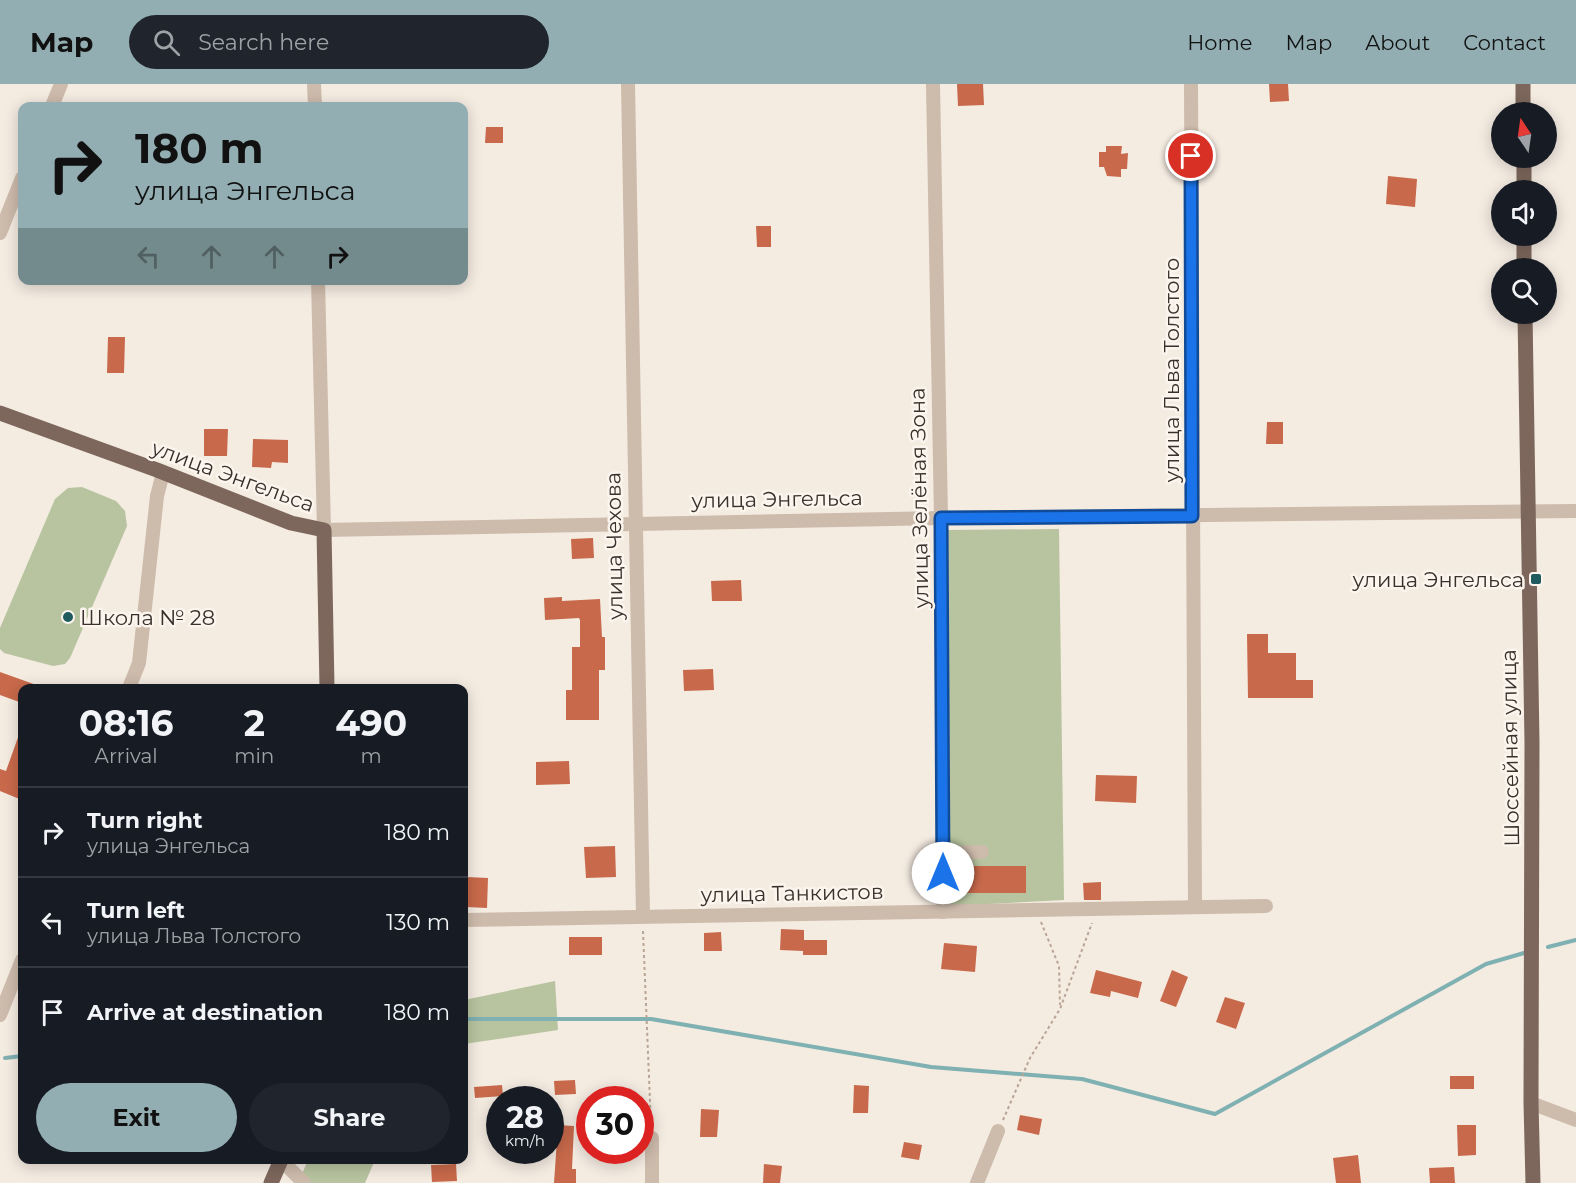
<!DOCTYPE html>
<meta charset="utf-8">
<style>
body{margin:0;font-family:Montserrat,sans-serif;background:#20242c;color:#f1f3f6;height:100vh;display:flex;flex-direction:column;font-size:22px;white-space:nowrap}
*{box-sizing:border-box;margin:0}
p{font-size:20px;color:#9ea1a6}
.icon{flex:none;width:33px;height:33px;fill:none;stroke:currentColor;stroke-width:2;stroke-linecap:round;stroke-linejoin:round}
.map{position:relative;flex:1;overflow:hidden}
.sheet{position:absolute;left:18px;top:600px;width:450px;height:480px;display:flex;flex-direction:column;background:#171b24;border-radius:12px;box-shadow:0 3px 15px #0003}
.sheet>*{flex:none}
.top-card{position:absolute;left:18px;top:18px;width:450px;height:183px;border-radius:12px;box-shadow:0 3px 15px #0003;background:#92aeb2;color:#111;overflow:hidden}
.needle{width:39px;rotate:347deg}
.tools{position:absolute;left:1491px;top:18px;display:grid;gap:12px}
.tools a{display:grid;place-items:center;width:66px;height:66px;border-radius:50%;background:#171b24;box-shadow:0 3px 15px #0003;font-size:30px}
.speed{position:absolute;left:486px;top:1002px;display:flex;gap:12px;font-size:30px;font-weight:700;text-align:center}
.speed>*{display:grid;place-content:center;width:78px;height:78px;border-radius:50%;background:#171b24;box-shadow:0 3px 15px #0003;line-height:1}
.speed small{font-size:15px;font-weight:400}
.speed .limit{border:9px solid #d22;background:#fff;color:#111}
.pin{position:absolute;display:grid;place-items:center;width:51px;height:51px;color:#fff;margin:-26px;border:3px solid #fff;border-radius:50%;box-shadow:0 2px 6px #0007}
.me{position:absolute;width:66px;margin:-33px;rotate:0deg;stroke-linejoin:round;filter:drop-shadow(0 0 4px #0008)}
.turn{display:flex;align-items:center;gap:21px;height:126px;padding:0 18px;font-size:27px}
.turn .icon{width:78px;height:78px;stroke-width:2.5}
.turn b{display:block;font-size:42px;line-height:51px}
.lanes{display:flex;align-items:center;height:57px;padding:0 18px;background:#0003;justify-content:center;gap:30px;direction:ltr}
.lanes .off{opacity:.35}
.eta{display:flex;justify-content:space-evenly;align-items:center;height:102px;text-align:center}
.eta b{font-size:36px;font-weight:700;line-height:42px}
.button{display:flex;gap:12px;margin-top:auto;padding:12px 18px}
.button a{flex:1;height:69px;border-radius:36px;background:#92aeb2;color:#111;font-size:24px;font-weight:700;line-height:69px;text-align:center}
.button a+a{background:#20242c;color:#f1f3f6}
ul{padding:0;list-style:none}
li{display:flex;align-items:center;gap:18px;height:90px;padding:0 18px;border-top:2px solid #363941}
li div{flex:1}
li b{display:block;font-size:22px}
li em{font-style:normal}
header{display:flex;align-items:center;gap:36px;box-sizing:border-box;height:84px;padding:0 30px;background:#92aeb2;color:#111}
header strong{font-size:28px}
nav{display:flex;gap:33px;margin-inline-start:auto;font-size:21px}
.search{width:420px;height:54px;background:#20242c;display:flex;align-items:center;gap:15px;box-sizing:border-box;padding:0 21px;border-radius:33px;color:#9ea1a6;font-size:22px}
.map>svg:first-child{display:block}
.green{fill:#b8c4a0}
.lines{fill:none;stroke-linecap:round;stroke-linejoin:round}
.stream{stroke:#7fb0b2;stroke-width:4}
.building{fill:#c8694b}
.path{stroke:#b9a596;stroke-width:2;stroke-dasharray:3 3;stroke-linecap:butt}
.minor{stroke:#cdbbac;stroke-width:14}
.major{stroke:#7d675c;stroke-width:15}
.route-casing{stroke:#114b97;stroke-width:15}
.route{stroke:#1a73e8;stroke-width:10}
.poi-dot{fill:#1f5a5e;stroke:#fbf5ee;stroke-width:2}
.labels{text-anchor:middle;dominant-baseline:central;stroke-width:5;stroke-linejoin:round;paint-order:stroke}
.street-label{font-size:21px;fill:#3b302b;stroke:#fbf5ee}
.poi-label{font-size:21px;fill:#3b302b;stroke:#fbf5ee;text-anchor:end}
</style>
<header>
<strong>Map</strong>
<div class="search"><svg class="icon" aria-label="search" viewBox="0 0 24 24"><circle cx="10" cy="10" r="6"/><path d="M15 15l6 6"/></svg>Search here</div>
<nav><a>Home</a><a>Map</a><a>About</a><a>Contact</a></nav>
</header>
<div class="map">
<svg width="1576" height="1099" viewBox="0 0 1576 1099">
<rect width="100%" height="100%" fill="#f4ebe1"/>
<g class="green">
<polygon points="82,403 116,417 125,427 127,442 70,574 65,580 53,582 4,569 0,565 0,544 55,415 68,404"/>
<polygon points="1059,445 1064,816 950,822 948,446"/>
<polygon points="555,897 558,946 464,960 464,916"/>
<polygon points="308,1076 375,1076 365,1099 298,1099"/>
</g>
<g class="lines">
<g class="stream">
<polyline points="1548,863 1576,856"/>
<polyline points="464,935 651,935 931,983 1082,995 1215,1030 1486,880 1524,869"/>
<polyline points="5,974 22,972"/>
</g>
</g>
<g class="building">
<polygon points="957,0 983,0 984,21 958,22"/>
<polygon points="1269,0 1288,0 1289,17 1270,18"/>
<polygon points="486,43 503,43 503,59 485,59"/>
<polygon points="1106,62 1122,62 1121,70 1128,69 1127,85 1121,85 1121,93 1107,92 1104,83 1099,83 1099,68 1106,68"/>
<polygon points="1388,92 1417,95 1415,123 1386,120"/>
<polygon points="756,142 771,142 771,163 757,163"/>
<polygon points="108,253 125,253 124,289 107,289"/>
<polygon points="1267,338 1283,338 1283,360 1266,360"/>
<polygon points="204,345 228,345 227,372 204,372"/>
<polygon points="253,355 288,356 288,379 272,378 271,384 252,383"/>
<polygon points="593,454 594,474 572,475 571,455"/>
<polygon points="741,496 742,517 712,517 711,497"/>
<polygon points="562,513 562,517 600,515 602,553 605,553 605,586 599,586 599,636 566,636 566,606 572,606 572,563 580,563 580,536 579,534 545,536 544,514"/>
<polygon points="1247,550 1268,550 1268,569 1296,569 1296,596 1313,596 1313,614 1248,614"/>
<polygon points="713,585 714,606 684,607 683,586"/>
<polygon points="0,588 42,603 42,604 22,604 22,619 0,611"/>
<polygon points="21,645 22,645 22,716 0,707 0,685 6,687"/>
<polygon points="569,677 570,700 536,701 536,678"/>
<polygon points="1096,691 1137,692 1136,719 1095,717"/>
<polygon points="615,762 616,793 586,794 584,763"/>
<rect x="955" y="782" width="71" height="27"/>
<polygon points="467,793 488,794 487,824 466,823"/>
<polygon points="1101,798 1101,816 1084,816 1083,799"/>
<polygon points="781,845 804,846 804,856 827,856 827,871 803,871 803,867 780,866"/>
<polygon points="721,848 722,867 704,867 704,849"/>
<rect x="569" y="853" width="33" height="18"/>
<polygon points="944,859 977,862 975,888 941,885"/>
<polygon points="1096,886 1142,898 1138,914 1111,907 1110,913 1090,909"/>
<polygon points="1172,886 1188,893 1176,923 1160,917"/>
<polygon points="1225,913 1245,919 1236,945 1216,938"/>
<rect x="1450" y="992" width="24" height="13"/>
<polygon points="575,996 576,1010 555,1011 554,997"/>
<polygon points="502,1001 503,1012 475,1014 474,1003"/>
<polygon points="854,1001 869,1002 868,1029 853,1029"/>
<polygon points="701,1025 719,1026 717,1053 700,1053"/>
<polygon points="1020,1031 1042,1035 1039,1051 1017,1046"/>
<polygon points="558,1041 574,1042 572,1085 576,1085 576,1099 554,1099"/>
<polygon points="1457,1041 1476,1041 1476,1071 1458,1072"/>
<polygon points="904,1058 922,1061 919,1076 901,1073"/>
<polygon points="1358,1071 1361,1099 1336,1099 1333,1074"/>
<polygon points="456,1080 457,1097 432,1098 431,1081"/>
<polygon points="764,1080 782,1082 780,1099 763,1099"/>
<polygon points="1454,1083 1455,1099 1430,1099 1429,1084"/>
</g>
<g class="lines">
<g class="path">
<polyline points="1041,838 1059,882 1060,921"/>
<polyline points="643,847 651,1042"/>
<polyline points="1003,1036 1030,974 1060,925 1092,839"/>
</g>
<g class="minor">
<polyline points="314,0 315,22"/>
<polyline points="628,0 643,832"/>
<polyline points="933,0 941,434 943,828"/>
<polyline points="1191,0 1195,823"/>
<polyline points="52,22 61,0"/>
<polyline points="0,149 22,94"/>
<polyline points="318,196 324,446 941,434 1576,427"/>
<polyline points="129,604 139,579 157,412 163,389"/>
<polyline points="943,769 982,768"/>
<polyline points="464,836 1266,822"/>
<polyline points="0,931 22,876"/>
<polyline points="1531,1019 1576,1036"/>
<polyline points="652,1054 652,1099"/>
<polyline points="281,1076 304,1099"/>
<polyline points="977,1099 998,1047"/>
</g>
<g class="major">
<polyline points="1523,0 1523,28"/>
<polyline points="1524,74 1524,106"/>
<polyline points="1524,152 1524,184"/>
<polyline points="1525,230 1532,659 1531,1019 1533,1099"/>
<polyline points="0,329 157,386 291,439 324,446 327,604"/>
<polyline points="271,1099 281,1076"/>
</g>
</g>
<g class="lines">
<g class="route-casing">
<polyline id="route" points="943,789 941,434 1192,432 1191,72"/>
</g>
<use href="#route" class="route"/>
</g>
<g class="poi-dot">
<rect x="1530" y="489" width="12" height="12" rx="3"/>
<circle cx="68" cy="533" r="6"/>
</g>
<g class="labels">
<g class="street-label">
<text transform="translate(1171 286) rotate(-90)">улица Льва Толстого</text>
<text transform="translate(233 392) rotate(20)">улица Энгельса</text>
<text transform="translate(919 414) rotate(-91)">улица Зелёная Зона</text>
<text transform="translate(777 415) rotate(-1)">улица Энгельса</text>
<text transform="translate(614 462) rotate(-91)">улица Чехова</text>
<text transform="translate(1510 664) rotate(-91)">Шоссейная улица</text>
<text transform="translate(792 809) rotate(-1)">улица Танкистов</text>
</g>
<g class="poi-label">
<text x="1524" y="495">улица Энгельса</text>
<text x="80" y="533" text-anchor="start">Школа № 28</text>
</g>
</g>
</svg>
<div class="tools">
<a><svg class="needle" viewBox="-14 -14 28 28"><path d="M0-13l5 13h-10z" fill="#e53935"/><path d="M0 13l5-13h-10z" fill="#9ea1a6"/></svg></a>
<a><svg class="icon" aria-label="sound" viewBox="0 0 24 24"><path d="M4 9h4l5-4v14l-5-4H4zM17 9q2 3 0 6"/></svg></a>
<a><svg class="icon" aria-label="search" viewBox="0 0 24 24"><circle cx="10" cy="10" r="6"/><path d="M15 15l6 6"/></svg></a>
</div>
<div class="speed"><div>28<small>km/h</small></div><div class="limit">30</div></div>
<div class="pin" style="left:1191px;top:72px;background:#d93025"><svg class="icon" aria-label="arrive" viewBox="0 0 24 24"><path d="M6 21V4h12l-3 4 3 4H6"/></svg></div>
<svg class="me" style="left:943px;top:789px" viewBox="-20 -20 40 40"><circle r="19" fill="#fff"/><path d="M0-13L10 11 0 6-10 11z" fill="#1a73e8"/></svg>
<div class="top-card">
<div class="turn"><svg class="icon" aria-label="right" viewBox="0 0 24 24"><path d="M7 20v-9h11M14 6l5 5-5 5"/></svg><div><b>180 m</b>улица Энгельса</div></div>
<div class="lanes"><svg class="icon off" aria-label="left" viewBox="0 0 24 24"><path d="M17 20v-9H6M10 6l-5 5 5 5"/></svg><svg class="icon off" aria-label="ahead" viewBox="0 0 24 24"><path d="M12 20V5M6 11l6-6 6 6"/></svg><svg class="icon off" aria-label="ahead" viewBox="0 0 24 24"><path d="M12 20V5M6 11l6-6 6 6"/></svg><svg class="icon" aria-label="right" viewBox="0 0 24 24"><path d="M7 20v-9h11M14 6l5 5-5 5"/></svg></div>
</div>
<section class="sheet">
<div class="eta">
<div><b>08:16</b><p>Arrival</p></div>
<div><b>2</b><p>min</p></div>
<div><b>490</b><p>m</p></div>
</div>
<ul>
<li><svg class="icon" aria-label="right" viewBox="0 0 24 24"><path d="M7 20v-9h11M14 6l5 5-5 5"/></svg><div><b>Turn right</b><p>улица Энгельса</p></div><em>180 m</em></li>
<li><svg class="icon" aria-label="left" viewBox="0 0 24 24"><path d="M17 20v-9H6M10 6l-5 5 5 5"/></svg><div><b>Turn left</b><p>улица Льва Толстого</p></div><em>130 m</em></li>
<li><svg class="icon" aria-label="arrive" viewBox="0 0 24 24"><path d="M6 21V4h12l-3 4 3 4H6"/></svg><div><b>Arrive at destination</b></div><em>180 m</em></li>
</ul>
<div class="button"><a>Exit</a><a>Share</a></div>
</section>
</div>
